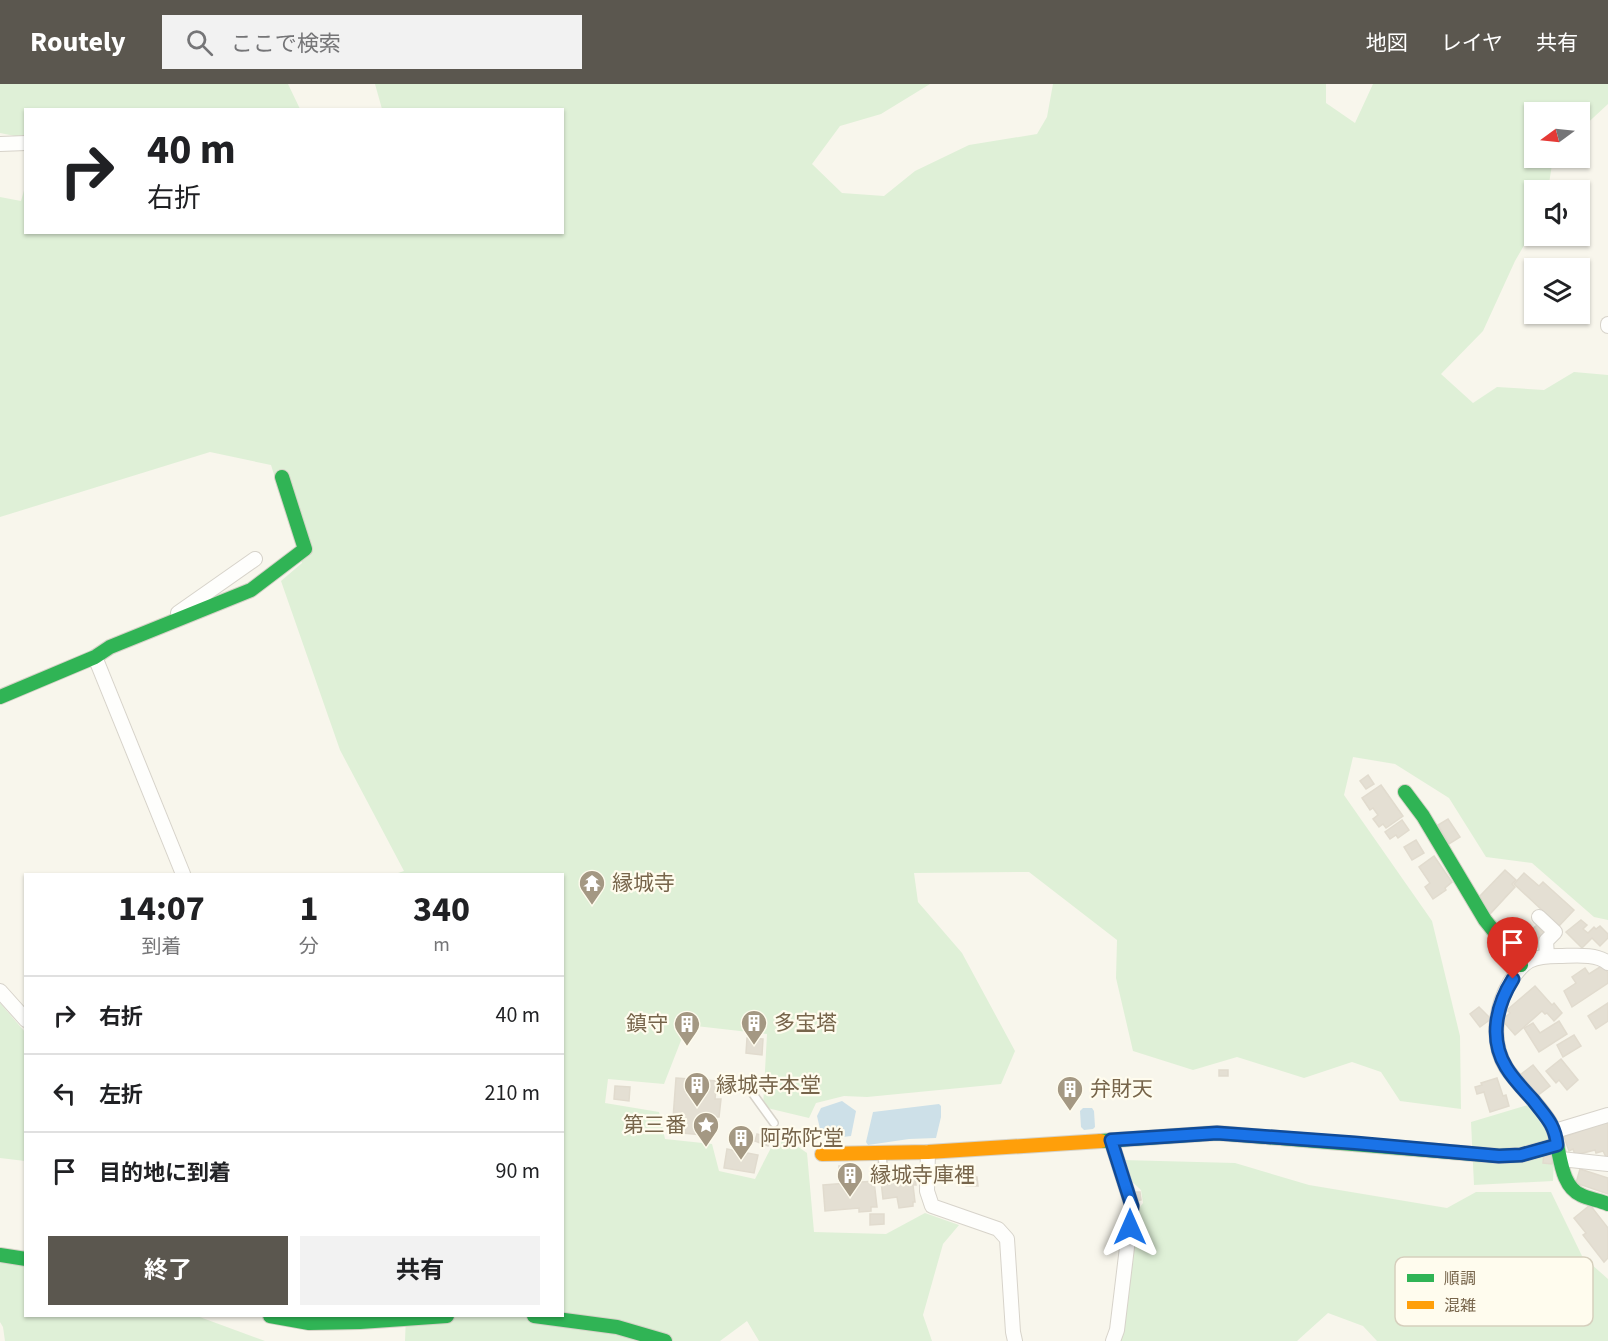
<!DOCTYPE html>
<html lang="ja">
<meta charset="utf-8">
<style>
body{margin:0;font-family:"Source Sans 3","Noto Sans JP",sans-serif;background:#f2f2f2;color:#202124;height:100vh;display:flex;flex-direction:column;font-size:22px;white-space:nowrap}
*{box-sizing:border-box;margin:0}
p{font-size:20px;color:#757577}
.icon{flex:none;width:33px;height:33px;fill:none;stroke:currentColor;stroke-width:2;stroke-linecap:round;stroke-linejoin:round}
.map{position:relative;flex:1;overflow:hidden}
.drawer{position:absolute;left:24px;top:789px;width:540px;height:444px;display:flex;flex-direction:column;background:#fff;border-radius:0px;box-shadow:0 2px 4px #0004}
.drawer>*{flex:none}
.guide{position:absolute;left:24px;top:24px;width:540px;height:126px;border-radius:0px;box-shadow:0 2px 4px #0004;background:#fff;color:#202124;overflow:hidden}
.needle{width:39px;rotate:255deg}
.buttons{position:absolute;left:1524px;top:18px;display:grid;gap:12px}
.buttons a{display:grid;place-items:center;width:66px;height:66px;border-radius:0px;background:#fff;box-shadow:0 2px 4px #0004;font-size:30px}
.pin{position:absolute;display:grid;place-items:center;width:51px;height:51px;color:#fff;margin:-62px -26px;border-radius:50% 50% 50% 0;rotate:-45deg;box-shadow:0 0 6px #0007}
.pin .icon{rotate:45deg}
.me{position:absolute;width:66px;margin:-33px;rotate:0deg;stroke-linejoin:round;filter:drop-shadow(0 0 4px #0008)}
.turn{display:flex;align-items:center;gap:21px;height:126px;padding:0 24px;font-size:27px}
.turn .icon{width:78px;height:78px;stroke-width:2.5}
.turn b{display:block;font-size:42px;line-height:51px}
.eta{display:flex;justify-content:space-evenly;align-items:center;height:102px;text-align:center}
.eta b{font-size:36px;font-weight:700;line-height:42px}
.primary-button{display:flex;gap:12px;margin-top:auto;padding:12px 24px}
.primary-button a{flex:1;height:69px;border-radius:0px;background:#5b574f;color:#fff;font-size:24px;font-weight:700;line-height:69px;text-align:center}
.primary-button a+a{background:#f2f2f2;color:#202124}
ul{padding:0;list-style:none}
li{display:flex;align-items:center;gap:18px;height:78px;padding:0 24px;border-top:2px solid #e0e0e0}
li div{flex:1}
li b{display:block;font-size:22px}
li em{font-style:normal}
header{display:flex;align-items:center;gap:36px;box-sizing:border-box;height:84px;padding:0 30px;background:#5b574f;color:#fff}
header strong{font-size:28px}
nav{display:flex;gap:33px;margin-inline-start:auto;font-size:21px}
.search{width:420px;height:54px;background:#f2f2f2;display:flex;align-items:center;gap:15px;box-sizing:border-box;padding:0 21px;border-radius:0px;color:#757577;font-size:22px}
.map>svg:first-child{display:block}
.green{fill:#dff0d7}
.water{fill:#cde0e8}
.building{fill:#e4dfd3;stroke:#e1dbce;stroke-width:1.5}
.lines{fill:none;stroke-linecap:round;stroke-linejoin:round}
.lane-casing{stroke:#d7d3ca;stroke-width:10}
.street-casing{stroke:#d7d3ca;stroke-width:16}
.fast-casing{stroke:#d6d2c7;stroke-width:16}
.slow-casing{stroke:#d6d2c7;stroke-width:16}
.lane{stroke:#fefefc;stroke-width:7}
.street{stroke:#fefefc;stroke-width:14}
.fast{stroke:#30b455;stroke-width:14}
.slow{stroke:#ff9f0a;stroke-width:14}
.route-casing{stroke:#114b97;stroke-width:15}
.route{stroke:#1a73e8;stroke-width:10}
.labels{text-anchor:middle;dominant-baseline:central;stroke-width:4.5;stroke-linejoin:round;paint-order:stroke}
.poi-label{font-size:21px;fill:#77654b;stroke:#fffcee;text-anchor:start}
.key{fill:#fffcee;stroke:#d6cfbd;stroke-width:1.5}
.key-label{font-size:16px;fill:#77654b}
</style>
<header>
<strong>Routely</strong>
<div class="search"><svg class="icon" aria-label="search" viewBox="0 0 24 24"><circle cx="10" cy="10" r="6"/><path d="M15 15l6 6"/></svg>ここで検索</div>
<nav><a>地図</a><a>レイヤ</a><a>共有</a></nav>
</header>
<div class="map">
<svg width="1608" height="1257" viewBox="0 0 1608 1257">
<rect width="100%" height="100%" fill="#f8f6ec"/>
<g class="green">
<polygon points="0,0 288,0 300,25 26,26 25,54 0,49"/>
<polygon points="375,0 930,0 881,30 840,42 812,80 842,109 884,112 915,87 969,61 1037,50 1047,33 1053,0 1326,0 1326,19 1355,39 1373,0 1608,0 1608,20 1580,46 1580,28 1534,28 1534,74 1553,74 1548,106 1534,106 1534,144 1515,177 1483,247 1441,290 1473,319 1497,303 1544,306 1574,288 1608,291 1608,836 1594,833 1532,779 1486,773 1449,714 1395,680 1353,673 1344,711 1432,837 1460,952 1461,1025 1400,1017 1381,988 1352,978 1304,994 1237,973 1193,986 1133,967 1116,894 1117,856 1029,788 914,789 918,818 962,869 1015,967 1001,1000 867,1013 844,1012 816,1019 809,1034 763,1023 767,950 687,941 664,1000 608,995 605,1019 659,1028 665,1055 712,1060 719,1087 755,1095 775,1056 784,1053 807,1069 814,1148 886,1150 925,1129 959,1141 943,1160 923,1231 932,1257 759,1257 747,1237 720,1257 405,1257 406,1232 562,1232 562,790 395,790 404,787 340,666 281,497 302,479 271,381 210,368 0,433 0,113 21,117 25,103 26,148 562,148 562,26 382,25"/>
<polygon points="0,919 25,948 25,1077 0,1074"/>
<path d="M 1528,1021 C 1554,1055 1555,1055 1553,1097 L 1474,1101 L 1471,1038 Z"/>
<polygon points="1122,1076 1235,1079 1309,1101 1447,1124 1476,1108 1551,1108 1582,1172 1608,1195 1608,1257 1377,1257 1363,1242 1328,1229 1297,1257 1120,1257 1137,1127 1143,1119 1141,1106 1129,1095"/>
<polygon points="0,1177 25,1181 26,1232 197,1232 265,1257 5,1257 3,1243 0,1238"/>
</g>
<g class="water">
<polygon points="842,1017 856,1027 851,1052 843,1053 821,1049 817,1032 821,1024"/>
<polygon points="939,1020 941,1022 941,1033 936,1054 909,1055 868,1061 866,1058 873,1028"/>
<polygon points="1083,1024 1092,1024 1094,1027 1095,1043 1093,1045 1084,1046 1081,1043 1080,1027"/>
</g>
<g class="building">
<polygon points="1368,691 1374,700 1366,705 1360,697"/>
<polygon points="1381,701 1403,732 1386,744 1383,740 1379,743 1373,735 1378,731 1373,724 1370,726 1362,714"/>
<polygon points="1448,735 1460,753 1449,760 1438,741"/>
<polygon points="1402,736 1409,746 1398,754 1396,751 1390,755 1385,748"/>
<polygon points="1416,756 1424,769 1412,776 1404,763"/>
<polygon points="1434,772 1452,798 1445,804 1446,806 1433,815 1425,803 1430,799 1419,783"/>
<polygon points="1505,786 1516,796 1512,800 1515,803 1490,830 1478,814"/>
<polygon points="1524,789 1539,802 1543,798 1574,826 1559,842 1514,800"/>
<polygon points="1581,836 1587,841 1583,845 1588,849 1594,843 1596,845 1600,842 1608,850 1608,854 1600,862 1592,854 1582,864 1566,848"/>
<polygon points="1537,841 1545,851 1523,871 1514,861"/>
<polygon points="1603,881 1608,889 1608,899 1572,923 1564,907 1576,899 1572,893 1585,884 1589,890"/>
<polygon points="1535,902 1552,921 1554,919 1562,929 1554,937 1547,929 1545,930 1542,927 1515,951 1502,936 1510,929 1507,926"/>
<polygon points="1608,919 1608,937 1596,945 1588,932"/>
<polygon points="1479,923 1491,935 1480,943 1470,930"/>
<polygon points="1559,937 1567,950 1539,968 1524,944 1533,939 1540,949"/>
<polygon points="1574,951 1581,962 1563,973 1557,961"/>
<polygon points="747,954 763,955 762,971 746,969"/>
<polygon points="1561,975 1578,996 1567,1006 1559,996 1556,999 1546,987"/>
<polygon points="1533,981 1550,1002 1537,1012 1520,991"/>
<rect x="1219" y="986" width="9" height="6"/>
<polygon points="676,994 717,997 715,1015 721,1015 719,1033 715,1033 713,1052 672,1048"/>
<polygon points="1497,994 1503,1012 1506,1011 1509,1022 1490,1028 1484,1008 1477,1010 1475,1003 1482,1001 1481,999"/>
<polygon points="615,1002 630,1003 629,1017 614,1015"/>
<polygon points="1608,1037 1608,1072 1606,1073 1603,1067 1596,1069 1595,1066 1575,1071 1573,1065 1569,1067 1564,1053"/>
<polygon points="757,1050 770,1054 768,1062 755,1057"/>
<polygon points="727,1065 758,1071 754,1089 724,1084"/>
<polygon points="1544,1068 1553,1069 1552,1080 1543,1079"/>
<rect x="839" y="1082" width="8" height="5"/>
<polygon points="1580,1085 1608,1094 1608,1110 1576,1099"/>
<polygon points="914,1086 916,1101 913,1101 915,1118 913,1118 913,1122 899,1124 897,1113 883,1115 881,1097 890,1096 889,1089"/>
<polygon points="975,1088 975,1093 977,1093 978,1102 966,1102 965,1092 968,1092 968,1089"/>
<polygon points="874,1097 877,1123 871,1123 871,1127 859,1128 859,1124 825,1127 823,1101"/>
<polygon points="1135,1108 1140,1108 1141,1116 1136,1117"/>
<polygon points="1590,1121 1608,1144 1608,1174 1604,1178 1583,1151 1586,1149 1574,1134"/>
<polygon points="870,1130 884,1130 884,1140 870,1141"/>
</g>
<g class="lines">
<g class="lane-casing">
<g id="lane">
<polyline points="753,1010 774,1039"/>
<polyline points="882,1070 884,1092"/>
</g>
</g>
<g class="street-casing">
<g id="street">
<polyline points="0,60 26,59"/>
<polyline points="1608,240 1608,242"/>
<polyline points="178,529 255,475"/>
<polyline points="95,573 183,790"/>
<polyline points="1539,833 1555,848 1546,857 1547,872"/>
<polyline points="0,907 26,936"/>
<polyline points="1555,1047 1608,1031"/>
<polyline points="1111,1056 1132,1122 1117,1246 1113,1257"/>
<path d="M 1557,1061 C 1555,1041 1546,1032 1534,1017 C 1525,1007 1515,996 1507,985 C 1490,959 1495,924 1510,898 C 1524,876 1532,872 1559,872 C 1573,872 1596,869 1608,879"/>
<polyline points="928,1068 927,1107 932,1122 998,1145 1007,1155 1013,1248 1015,1257"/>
<polyline points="1561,1075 1608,1080"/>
</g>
</g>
<g class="fast-casing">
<g id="fast">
<polyline points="0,613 95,573 110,563 251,506 305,465 282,393"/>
<polyline points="1405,708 1423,732 1485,836 1521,881"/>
<path d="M 1101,1057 L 1217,1049 L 1499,1072 L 1521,1071 L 1557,1061 C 1561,1078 1563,1103 1581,1111 C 1589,1115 1599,1116 1608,1120"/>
<polyline points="0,1171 26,1175"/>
<polyline points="270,1232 309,1239 360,1238 447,1232"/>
<polyline points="534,1232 617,1243 665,1257"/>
</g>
</g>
<g class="slow-casing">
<polyline id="slow" points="822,1070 928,1068 1101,1057"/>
</g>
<use href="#lane" class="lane"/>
<use href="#street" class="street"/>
<use href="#fast" class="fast"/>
<use href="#slow" class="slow"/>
</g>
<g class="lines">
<g class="route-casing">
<path id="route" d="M 1130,1143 L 1132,1122 L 1111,1056 L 1217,1049 L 1355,1059 L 1499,1072 L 1521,1071 L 1557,1061 C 1555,1040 1545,1032 1533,1016 C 1524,1006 1513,995 1506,983 C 1489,955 1496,922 1513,895"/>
</g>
<use href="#route" class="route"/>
</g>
<defs>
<g id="temple-pin" transform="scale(1.35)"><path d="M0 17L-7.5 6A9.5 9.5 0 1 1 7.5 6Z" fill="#a49883" stroke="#fffcee"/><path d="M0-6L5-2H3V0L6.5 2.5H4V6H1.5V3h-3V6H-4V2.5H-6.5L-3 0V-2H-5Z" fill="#fff"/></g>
<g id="building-pin" transform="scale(1.35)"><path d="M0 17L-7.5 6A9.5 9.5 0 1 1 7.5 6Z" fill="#a49883" stroke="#fffcee"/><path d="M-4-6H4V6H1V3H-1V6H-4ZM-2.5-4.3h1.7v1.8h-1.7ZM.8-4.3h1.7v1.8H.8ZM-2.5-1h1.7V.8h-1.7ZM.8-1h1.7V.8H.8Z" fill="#fff"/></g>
<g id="sight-pin" transform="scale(1.35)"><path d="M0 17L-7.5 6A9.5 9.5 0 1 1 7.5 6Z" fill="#a49883" stroke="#fffcee"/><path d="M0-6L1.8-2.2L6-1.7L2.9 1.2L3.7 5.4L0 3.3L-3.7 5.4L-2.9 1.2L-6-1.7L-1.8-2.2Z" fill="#fff"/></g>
</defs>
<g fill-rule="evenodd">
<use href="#temple-pin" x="592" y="799"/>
<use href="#building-pin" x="754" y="939"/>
<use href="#building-pin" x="687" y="940"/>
<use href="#building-pin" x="697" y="1001"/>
<use href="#building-pin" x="1070" y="1005"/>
<use href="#sight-pin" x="706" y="1041"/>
<use href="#building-pin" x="741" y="1054"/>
<use href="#building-pin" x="850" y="1091"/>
</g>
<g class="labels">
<g class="poi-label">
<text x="612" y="799">縁城寺</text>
<text x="774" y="939">多宝塔</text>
<text x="668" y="940" text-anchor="end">鎮守</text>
<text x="716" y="1001">縁城寺本堂</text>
<text x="1090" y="1005">弁財天</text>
<text x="686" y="1041" text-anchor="end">第三番</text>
<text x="760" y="1054">阿弥陀堂</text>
<text x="870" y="1091">縁城寺庫裡</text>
</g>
</g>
<rect x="1395" y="1173" width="198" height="69" rx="9" class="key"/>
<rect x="1407" y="1190" width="27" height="8" fill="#30b455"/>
<rect x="1407" y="1217" width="27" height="8" fill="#ff9f0a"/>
<g class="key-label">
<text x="1444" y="1200">順調</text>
<text x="1444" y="1227">混雑</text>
</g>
</svg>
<div class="buttons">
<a><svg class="needle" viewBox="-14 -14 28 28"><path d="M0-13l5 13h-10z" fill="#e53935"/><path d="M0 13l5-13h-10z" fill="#757577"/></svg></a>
<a><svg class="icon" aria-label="sound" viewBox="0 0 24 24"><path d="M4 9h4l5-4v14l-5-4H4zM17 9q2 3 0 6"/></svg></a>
<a><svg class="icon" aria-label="layers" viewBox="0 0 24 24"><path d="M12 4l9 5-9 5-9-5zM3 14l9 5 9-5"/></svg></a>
</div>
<div class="pin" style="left:1513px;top:895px;background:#d93025"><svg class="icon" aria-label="arrive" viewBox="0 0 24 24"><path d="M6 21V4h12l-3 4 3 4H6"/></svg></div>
<svg class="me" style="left:1130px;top:1143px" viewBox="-20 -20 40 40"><path d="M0-17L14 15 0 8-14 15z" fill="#1a73e8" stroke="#fff" stroke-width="4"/></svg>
<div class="guide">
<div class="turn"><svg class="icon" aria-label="right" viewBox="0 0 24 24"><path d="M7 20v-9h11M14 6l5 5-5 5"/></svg><div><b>40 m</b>右折</div></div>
</div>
<section class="drawer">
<div class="eta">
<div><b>14:07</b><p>到着</p></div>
<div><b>1</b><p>分</p></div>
<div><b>340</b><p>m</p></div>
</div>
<ul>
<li><svg class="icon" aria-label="right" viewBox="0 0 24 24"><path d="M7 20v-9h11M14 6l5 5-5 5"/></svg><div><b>右折</b></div><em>40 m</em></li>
<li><svg class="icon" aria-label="left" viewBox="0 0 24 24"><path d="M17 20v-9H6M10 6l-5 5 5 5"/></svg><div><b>左折</b></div><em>210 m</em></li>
<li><svg class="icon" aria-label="arrive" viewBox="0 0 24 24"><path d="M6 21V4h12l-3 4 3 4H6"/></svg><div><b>目的地に到着</b></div><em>90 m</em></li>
</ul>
<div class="primary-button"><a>終了</a><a>共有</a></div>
</section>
</div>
